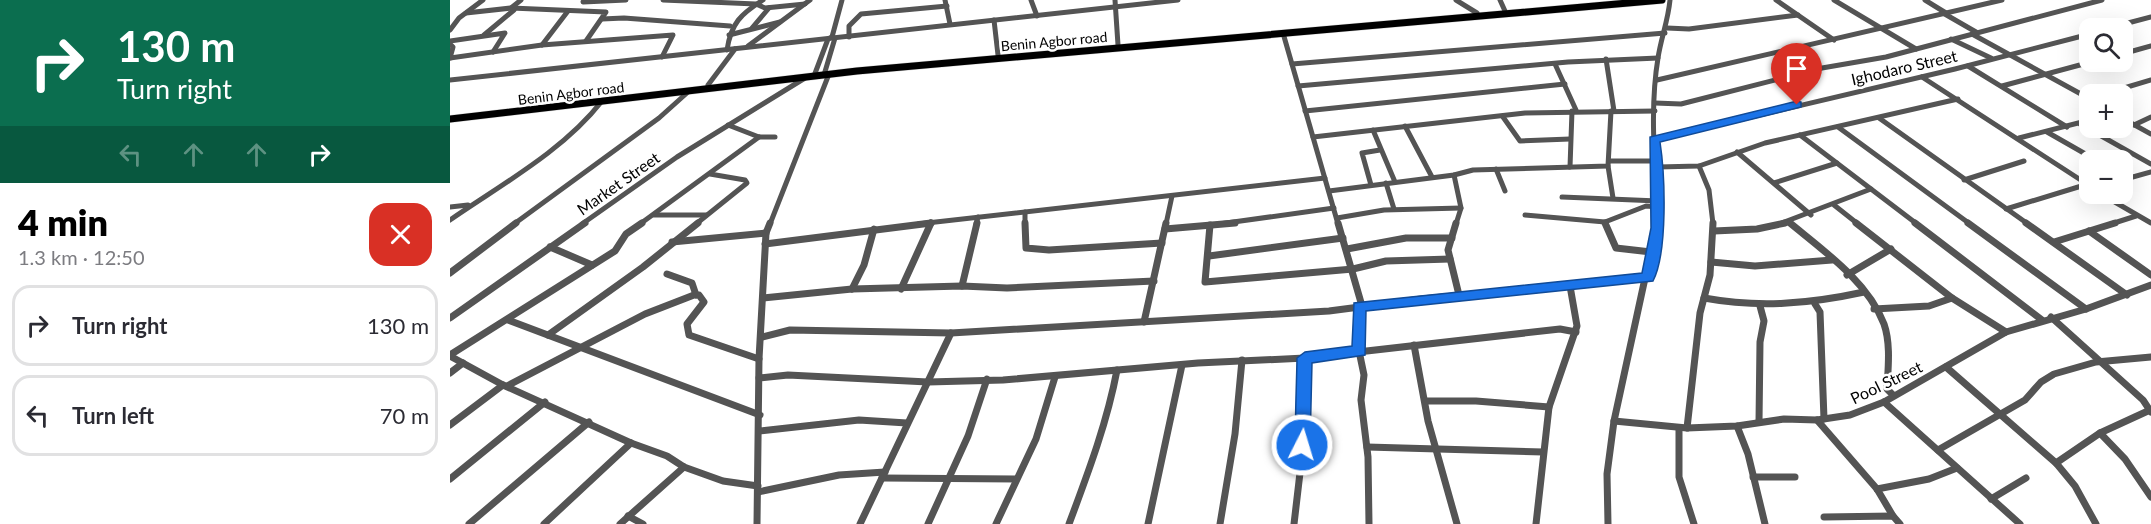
<!DOCTYPE html>
<meta charset="utf-8">
<style>
body{margin:0;font-family:Lato,sans-serif;background:#f2f2f3;color:#2b2b33;height:100vh;display:flex;flex-direction:column;font-size:22px;white-space:nowrap}
*{box-sizing:border-box;margin:0}
p{font-size:20px;color:#7c7c81}
.icon{flex:none;width:33px;height:33px;fill:none;stroke:currentColor;stroke-width:2;stroke-linecap:round;stroke-linejoin:round}
.map{position:relative;flex:1;overflow:hidden}
.side{display:flex;flex-direction:column;background:#fff;width:450px}
.side>*{flex:none}
.banner{background:#0b6e4f;color:#fff;overflow:hidden}
.tools{position:absolute;left:1629px;top:18px;display:grid;gap:12px}
.tools a{display:grid;place-items:center;width:54px;height:54px;border-radius:12px;background:#fff;box-shadow:0 6px 24px #0002;font-size:30px}
.pin{position:absolute;display:grid;place-items:center;width:51px;height:51px;color:#fff;margin:-62px -26px;border-radius:50% 50% 50% 0;rotate:-45deg;box-shadow:0 0 6px #0007}
.pin .icon{rotate:45deg}
.me{position:absolute;width:66px;margin:-33px;rotate:5deg;stroke-linejoin:round;filter:drop-shadow(0 0 4px #0008)}
.turn{display:flex;align-items:center;gap:21px;height:126px;padding:0 18px;font-size:27px}
.turn .icon{width:78px;height:78px;stroke-width:2.5}
.turn b{display:block;font-size:42px;line-height:51px}
.lanes{display:flex;align-items:center;height:57px;padding:0 18px;background:#0003;justify-content:center;gap:30px;direction:ltr}
.lanes .off{opacity:.35}
.round{display:grid;place-items:center;flex:none;width:63px;height:63px;border-radius:18px;background:#f2f2f3}
.overview{display:flex;align-items:center;justify-content:space-between;height:102px;padding:0 18px}
h1{font-size:36px;font-weight:800;line-height:45px;color:#000}
ul{padding:0;list-style:none}
li{display:flex;align-items:center;gap:18px;height:81px;margin:0 12px 9px;padding:0 6px;border:3px solid #e1e1e2;border-radius:18px}
li div{flex:1}
li b{display:block;font-size:22px}
li em{font-style:normal}
main{display:flex;flex:1;min-height:0}
.map>svg:first-child{display:block}
.lines{fill:none;stroke-linecap:round;stroke-linejoin:round}
.highway-casing{stroke:#dbdbdb;stroke-width:8}
.minor-far1{stroke:#545454;stroke-width:5}
.minor{stroke:#545454;stroke-width:7}
.highway{stroke:#000;stroke-width:7}
.route{fill:#1a73e8;stroke:#114b97;stroke-width:1.5}
.labels{text-anchor:middle;dominant-baseline:central;stroke-width:5;stroke-linejoin:round;paint-order:stroke}
.far-street-label{font-size:14px;fill:#000;stroke:#fff}
.street-label{font-size:16px;fill:#000;stroke:#fff}
</style>
<main>
<section class="side">
<div class="banner">
<div class="turn"><svg class="icon" aria-label="right" viewBox="0 0 24 24"><path d="M7 20v-9h11M14 6l5 5-5 5"/></svg><div><b>130 m</b>Turn right</div></div>
<div class="lanes"><svg class="icon off" aria-label="left" viewBox="0 0 24 24"><path d="M17 20v-9H6M10 6l-5 5 5 5"/></svg><svg class="icon off" aria-label="ahead" viewBox="0 0 24 24"><path d="M12 20V5M6 11l6-6 6 6"/></svg><svg class="icon off" aria-label="ahead" viewBox="0 0 24 24"><path d="M12 20V5M6 11l6-6 6 6"/></svg><svg class="icon" aria-label="right" viewBox="0 0 24 24"><path d="M7 20v-9h11M14 6l5 5-5 5"/></svg></div>
</div>
<div class="overview"><div><h1>4 min</h1><p>1.3 km · 12:50</p></div><a class="round" style="background:#d93025;color:#fff"><svg class="icon" aria-label="close" viewBox="0 0 24 24"><path d="M6 6l12 12M18 6L6 18"/></svg></a></div>
<ul>
<li><svg class="icon" aria-label="right" viewBox="0 0 24 24"><path d="M7 20v-9h11M14 6l5 5-5 5"/></svg><div><b>Turn right</b></div><em>130 m</em></li>
<li><svg class="icon" aria-label="left" viewBox="0 0 24 24"><path d="M17 20v-9H6M10 6l-5 5 5 5"/></svg><div><b>Turn left</b></div><em>70 m</em></li>
</ul>
</section>
<div class="map">
<svg width="1701" height="524" viewBox="0 0 1701 524">
<rect width="100%" height="100%" fill="#fff"/>
<g class="lines">
<g class="highway-casing">
<polyline id="highway" points="0,119 407,71 1212,0"/>
</g>
<g class="minor-far1">
<polyline points="213,0 306,4 315,8 355,4"/>
<polyline points="495,0 500,24"/>
<polyline points="581,0 587,16"/>
<polyline points="665,0 668,45"/>
<polyline points="1006,0 1027,13"/>
<polyline points="1050,0 1055,11"/>
<polyline points="1326,0 1384,40"/>
<polyline points="1384,0 1466,49"/>
<polyline points="1475,0 1496,13"/>
<polyline points="133,2 176,0"/>
<polyline points="61,8 71,0"/>
<polyline points="16,13 61,8 156,12 136,41"/>
<polyline points="1493,13 1526,32"/>
<polyline points="152,19 174,18 280,26"/>
<polyline points="544,20 548,55"/>
<polyline points="302,28 319,8"/>
<polyline points="1217,28 1239,29 1348,15"/>
<polyline points="1659,28 1701,17"/>
<polyline points="0,30 9,18 33,0"/>
<polyline points="833,33 888,224"/>
<polyline points="1522,34 1640,99"/>
<polyline points="34,35 64,10"/>
<polyline points="279,35 330,22"/>
<polyline points="382,37 392,0"/>
<polyline points="399,37 399,26 411,14 497,6"/>
<polyline points="1501,39 1541,58"/>
<polyline points="0,41 55,33 43,52"/>
<polyline points="0,44 3,47 0,58"/>
<polyline points="92,45 118,11"/>
<polyline points="298,46 360,0"/>
<path d="M 277,50 C 281,23 291,14 313,0"/>
<polyline points="1672,54 1701,46"/>
<polyline points="0,58 92,45 223,35 212,57"/>
<polyline points="1156,59 1164,111"/>
<polyline points="842,64 1215,33"/>
<polyline points="1105,64 1126,110"/>
<polyline points="1518,66 1617,127"/>
<polyline points="364,76 378,39 382,37 385,38 374,75"/>
<polyline points="1472,77 1640,186"/>
<polyline points="0,80 728,0"/>
<polyline points="1207,80 1552,0"/>
<polyline points="258,85 285,49"/>
<polyline points="848,86 1118,62 1208,58"/>
<polyline points="1552,86 1641,62"/>
<polyline points="1654,94 1701,80"/>
<polyline points="1205,103 1231,104 1372,68 1436,57 1652,0"/>
<polyline points="855,111 1115,84"/>
<polyline points="1053,117 1070,141 1120,139"/>
<polyline points="1429,118 1578,224"/>
<polyline points="1672,118 1701,134"/>
<polyline points="1630,124 1701,164"/>
<polyline points="278,125 309,137 325,137"/>
<polyline points="1684,125 1701,117"/>
<polyline points="955,126 982,177"/>
<polyline points="1388,127 1520,224"/>
<polyline points="923,130 945,182"/>
<polyline points="1597,132 1646,160"/>
<polyline points="1350,135 1467,224"/>
<polyline points="863,137 1075,113 1205,111"/>
<polyline points="1569,138 1640,120"/>
<polyline points="1204,140 1505,69 1640,34"/>
<polyline points="1287,152 1361,215"/>
<polyline points="1160,161 1207,161"/>
<polyline points="1158,166 1163,198"/>
<polyline points="1249,166 1259,190 1263,224"/>
<polyline points="1120,167 1122,111"/>
<polyline points="1208,167 1249,166 1315,143 1508,99"/>
<polyline points="1046,169 1055,191"/>
<polyline points="1004,175 1011,208 1006,224"/>
<polyline points="1514,180 1574,161"/>
<polyline points="1672,180 1701,172"/>
<polyline points="936,183 944,209"/>
<polyline points="1324,183 1387,163"/>
<polyline points="921,185 912,153 930,150"/>
<polyline points="879,191 1004,175 1023,170 1158,166 1161,111"/>
<polyline points="1651,194 1701,223"/>
<polyline points="1112,197 1208,201"/>
<polyline points="1384,205 1408,224"/>
<polyline points="0,207 18,205"/>
<polyline points="1556,209 1638,184"/>
<polyline points="575,212 575,224"/>
<polyline points="204,215 256,215"/>
<polyline points="1075,215 1155,222 1196,206 1208,207"/>
<polyline points="887,218 934,210 1011,208"/>
<path d="M 0,220 C 52,184 113,151 152,101"/>
<polyline points="64,224 209,118 238,92"/>
<polyline points="132,224 227,157 355,78"/>
<polyline points="190,224 309,137"/>
<polyline points="246,224 297,183 295,180 260,174"/>
<polyline points="320,224 379,74"/>
<polyline points="468,224 875,178"/>
<polyline points="480,224 481,222"/>
<polyline points="526,224 528,217"/>
<polyline points="716,224 722,196"/>
<polyline points="769,224 884,208"/>
<path d="M 1207,224 C 1206,170 1199,112 1208,58 C 1211,38 1218,21 1220,0"/>
<polyline points="1329,224 1421,189"/>
<polyline points="1661,224 1686,216"/>
</g>
<g class="minor">
<polyline points="575,223 576,248 599,250 712,243"/>
<polyline points="888,223 912,306"/>
<polyline points="1006,223 998,250 1009,295"/>
<polyline points="1155,223 1166,248 1201,252"/>
<path d="M 1340,223 C 1374,251 1418,282 1434,324 C 1441,344 1438,369 1437,389 L 1443,395"/>
<polyline points="1406,223 1502,298 1556,332"/>
<polyline points="1465,223 1592,320"/>
<polyline points="1518,223 1636,309"/>
<polyline points="1576,223 1677,295"/>
<polyline points="760,225 755,282 903,269 936,261 1000,259"/>
<polyline points="715,229 785,223"/>
<polyline points="1264,231 1307,229 1335,223"/>
<polyline points="1639,231 1701,275"/>
<polyline points="222,242 316,233"/>
<polyline points="1604,242 1665,223"/>
<polyline points="315,244 481,223"/>
<polyline points="100,247 142,265"/>
<polyline points="897,249 956,238 1002,238"/>
<polyline points="759,256 893,238"/>
<polyline points="1261,262 1305,266 1382,260"/>
<polyline points="0,273 66,223"/>
<polyline points="217,274 242,283 246,295"/>
<polyline points="1397,275 1441,249"/>
<polyline points="512,286 527,223"/>
<polyline points="402,289 414,265 424,229"/>
<polyline points="451,289 481,223"/>
<polyline points="313,298 402,289 512,286 557,288 704,281"/>
<path d="M 1254,298 C 1309,308 1359,304 1414,292"/>
<polyline points="1365,304 1370,312 1374,419"/>
<polyline points="909,307 909,351 914,375 911,400 918,457 919,524"/>
<polyline points="1424,309 1479,306 1502,298"/>
<polyline points="1601,317 1693,400 1701,412"/>
<polyline points="0,318 135,223"/>
<polyline points="58,320 310,415"/>
<polyline points="694,322 716,223"/>
<polyline points="98,335 193,267 248,223"/>
<polyline points="312,337 340,330 501,333 879,311 971,299 1198,278"/>
<polyline points="964,345 978,421 1007,524"/>
<polyline points="0,355 165,251 176,234 192,223"/>
<polyline points="0,356 53,385 181,443 217,456 234,467 273,481 308,486"/>
<polyline points="1496,367 1606,463 1625,486 1646,524"/>
<polyline points="0,373 13,363"/>
<polyline points="309,378 338,375 478,382 553,380 748,363 855,358 1110,329 1126,332"/>
<polyline points="57,386 195,314 244,295 249,295 254,302 237,324 239,335 309,359"/>
<polyline points="975,401 1026,401 1099,407"/>
<polyline points="1434,402 1570,524"/>
<polyline points="1367,420 1427,489 1443,516"/>
<polyline points="1164,421 1237,428 1287,426 1334,419 1367,420 1400,415 1434,402 1556,332 1636,309 1701,285"/>
<polyline points="1309,422 1310,342 1314,321 1310,306"/>
<polyline points="0,425 53,385"/>
<polyline points="1287,426 1298,454 1315,524"/>
<polyline points="1229,428 1229,477 1244,524"/>
<polyline points="1237,428 1250,313 1260,275 1263,223"/>
<polyline points="309,431 409,420 457,423"/>
<polyline points="1650,433 1675,459 1701,497"/>
<polyline points="917,447 1093,452"/>
<polyline points="1488,450 1575,400 1591,382 1604,374 1646,362 1701,357"/>
<polyline points="1606,463 1650,433 1700,410"/>
<polyline points="1303,477 1345,477"/>
<polyline points="432,478 566,479"/>
<polyline points="0,479 95,402"/>
<polyline points="1427,489 1479,479 1507,468"/>
<polyline points="308,492 389,475 435,472"/>
<polyline points="1541,499 1576,478"/>
<polyline points="178,516 193,524"/>
<polyline points="1374,517 1443,516 1450,524"/>
<polyline points="19,524 139,422"/>
<polyline points="94,524 181,443"/>
<polyline points="170,524 234,467"/>
<polyline points="307,524 309,359 316,233 320,223"/>
<polyline points="410,524 501,333"/>
<polyline points="478,524 518,436 537,379"/>
<polyline points="546,524 586,439 605,377"/>
<path d="M 619,524 C 638,473 657,423 667,370"/>
<polyline points="698,524 732,365"/>
<polyline points="770,524 785,434 792,360"/>
<polyline points="844,524 855,430 855,358"/>
<polyline points="1086,524 1099,407 1127,326 1120,286"/>
<polyline points="1158,524 1157,474 1164,421 1207,223"/>
</g>
<use href="#highway" class="highway"/>
</g>
<path class="route" d="M 1347,101 L 1351,102 L 1351,107 L 1210,142 C 1215,175 1218,252 1203,281 L 916,311 L 915,355 L 862,363 L 860,445 L 858,450 L 846,450 C 844,444 847,371 847,358 L 855,352 L 902,346 L 904,303 L 1192,273 L 1201,228 L 1200,137 Z"/>
<g class="labels">
<g class="far-street-label">
<text transform="translate(604 41) rotate(-5)">Benin Agbor road</text>
<text transform="translate(121 93) rotate(-7)">Benin Agbor road</text>
</g>
<g class="street-label">
<text transform="translate(1454 67) rotate(-13)">Ighodaro Street</text>
<text transform="translate(168 183) rotate(-35)">Market Street</text>
<text transform="translate(1436 382) rotate(-26)">Pool Street</text>
</g>
</g>
</svg>
<div class="tools">
<a><svg class="icon" aria-label="search" viewBox="0 0 24 24"><circle cx="10" cy="10" r="6"/><path d="M15 15l6 6"/></svg></a>
<a>+</a>
<a>−</a>
</div>
<div class="pin" style="left:1347px;top:105px;background:#d93025"><svg class="icon" aria-label="arrive" viewBox="0 0 24 24"><path d="M6 21V4h12l-3 4 3 4H6"/></svg></div>
<svg class="me" style="left:852px;top:445px" viewBox="-20 -20 40 40"><circle r="17" fill="#1a73e8" stroke="#fff" stroke-width="3"/><path d="M0-11L8 9 0 5-8 9z" fill="#fff"/></svg>
</div>
</main>
